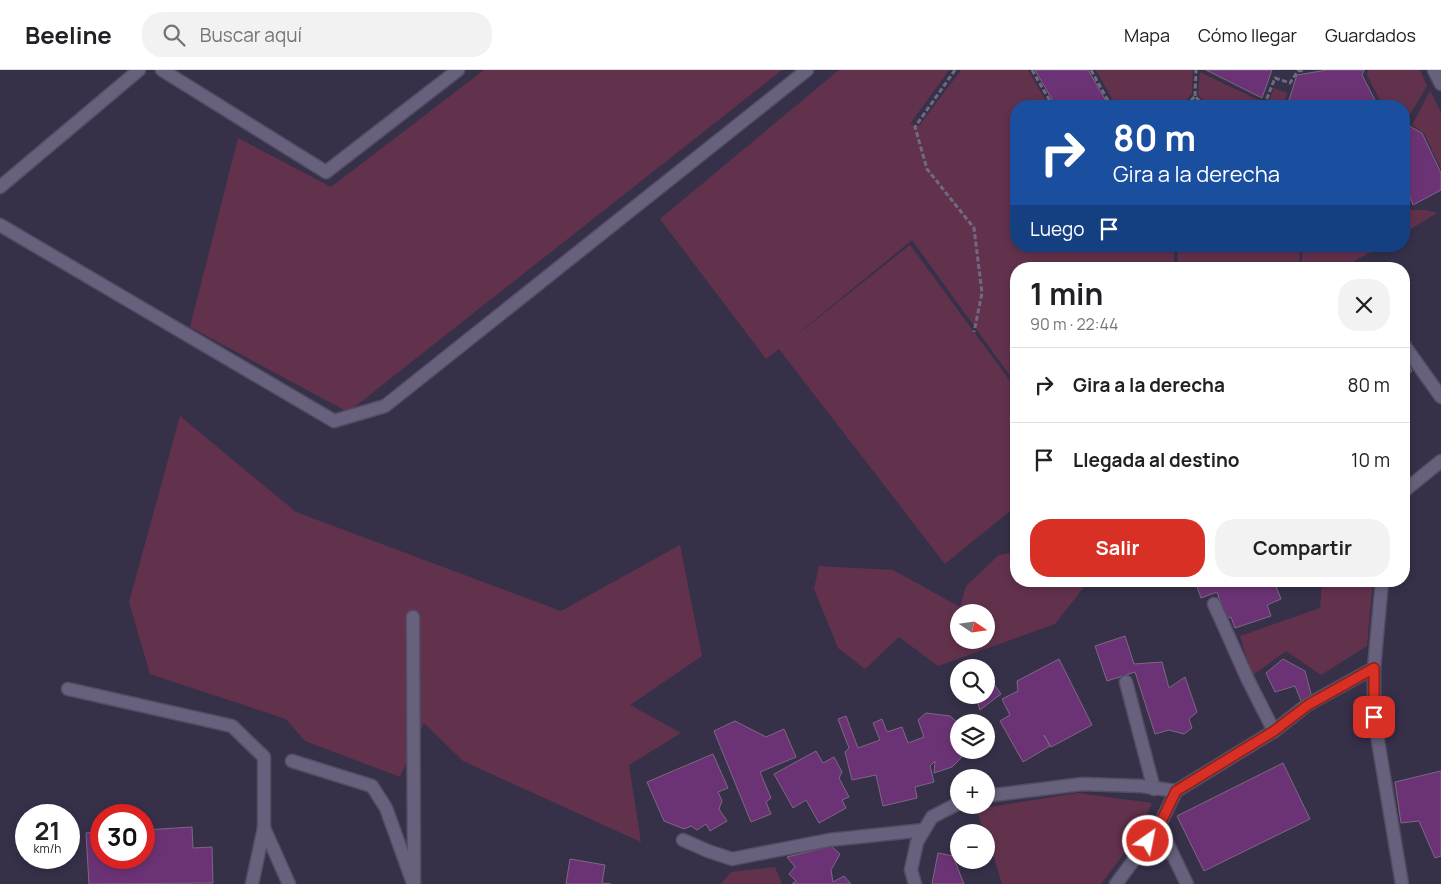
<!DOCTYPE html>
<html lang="es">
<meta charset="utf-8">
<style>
body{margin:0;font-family:Manrope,sans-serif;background:#f2f2f2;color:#202124;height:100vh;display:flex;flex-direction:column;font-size:19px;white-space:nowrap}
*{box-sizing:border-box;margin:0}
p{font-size:16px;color:#757577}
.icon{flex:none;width:28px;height:28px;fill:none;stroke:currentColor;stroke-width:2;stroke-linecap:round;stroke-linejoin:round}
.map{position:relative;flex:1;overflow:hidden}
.drawer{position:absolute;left:1010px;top:192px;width:400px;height:325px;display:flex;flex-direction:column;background:#fff;border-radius:20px;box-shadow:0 2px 8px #0003}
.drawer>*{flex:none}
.guide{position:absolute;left:1010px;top:30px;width:400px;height:152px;border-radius:20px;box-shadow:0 2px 8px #0003;background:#1a4fa0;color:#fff;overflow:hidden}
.needle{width:32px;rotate:103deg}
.controls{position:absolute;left:950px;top:534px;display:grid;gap:10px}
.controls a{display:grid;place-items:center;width:45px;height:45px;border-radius:50%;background:#fff;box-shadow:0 2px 8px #0003;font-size:25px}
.speed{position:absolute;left:15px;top:734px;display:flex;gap:10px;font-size:25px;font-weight:700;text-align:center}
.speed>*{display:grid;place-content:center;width:65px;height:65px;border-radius:50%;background:#fff;box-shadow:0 2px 8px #0003;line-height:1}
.speed small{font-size:12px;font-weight:400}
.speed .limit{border:8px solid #d22;background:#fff;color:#111}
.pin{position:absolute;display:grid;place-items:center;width:42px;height:42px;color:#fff;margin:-21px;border-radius:10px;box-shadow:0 2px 8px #0006}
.me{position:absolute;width:55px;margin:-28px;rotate:33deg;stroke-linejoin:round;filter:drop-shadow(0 0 4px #0008)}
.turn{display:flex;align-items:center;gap:18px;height:105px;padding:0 20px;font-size:22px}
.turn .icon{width:65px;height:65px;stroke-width:2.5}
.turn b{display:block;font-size:35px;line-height:42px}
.then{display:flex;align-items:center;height:48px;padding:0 20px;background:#0003;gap:10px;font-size:19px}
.round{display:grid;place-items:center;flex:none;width:52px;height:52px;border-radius:20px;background:#f2f2f2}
.overview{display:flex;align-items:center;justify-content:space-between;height:85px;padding:0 20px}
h1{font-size:30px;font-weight:700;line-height:38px}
.cta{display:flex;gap:10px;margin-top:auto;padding:10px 20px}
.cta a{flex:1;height:58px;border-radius:20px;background:#d93025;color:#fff;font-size:20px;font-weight:700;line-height:58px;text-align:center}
.cta a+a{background:#f2f2f2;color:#202124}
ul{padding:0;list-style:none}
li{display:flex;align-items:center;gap:15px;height:75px;padding:0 20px;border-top:1px solid #e0e0e0}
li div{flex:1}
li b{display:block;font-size:19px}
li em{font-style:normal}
header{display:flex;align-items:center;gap:30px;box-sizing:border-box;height:70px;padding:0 25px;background:#fff;border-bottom:1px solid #e0e0e0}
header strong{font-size:24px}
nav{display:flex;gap:28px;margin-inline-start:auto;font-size:18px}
.search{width:350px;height:45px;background:#f2f2f2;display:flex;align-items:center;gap:12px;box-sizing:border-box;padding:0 18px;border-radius:20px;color:#757577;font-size:19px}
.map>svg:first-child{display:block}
.green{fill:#62324d;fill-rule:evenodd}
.building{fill:#6b3375;stroke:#7d6881}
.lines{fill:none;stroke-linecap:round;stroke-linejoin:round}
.service-casing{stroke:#534d63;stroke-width:15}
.minor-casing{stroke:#534d63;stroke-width:15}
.path{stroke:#6f6a7f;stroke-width:3;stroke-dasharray:5 2.5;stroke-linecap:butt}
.service{stroke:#67617d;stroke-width:12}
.minor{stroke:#67617d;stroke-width:12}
.route-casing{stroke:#8d1f18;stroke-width:12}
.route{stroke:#d93025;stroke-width:9}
</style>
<header>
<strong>Beeline</strong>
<div class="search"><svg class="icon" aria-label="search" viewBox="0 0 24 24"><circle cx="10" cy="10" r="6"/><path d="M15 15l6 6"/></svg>Buscar aquí</div>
<nav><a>Mapa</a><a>Cómo llegar</a><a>Guardados</a></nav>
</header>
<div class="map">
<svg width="1441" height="814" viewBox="0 0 1441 814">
<rect width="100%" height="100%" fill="#363049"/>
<g class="green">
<polygon points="484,0 782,0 348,342 190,257 238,68 331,117"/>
<polygon points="839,0 949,0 910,54 919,56 961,0 1028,0 1049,36 1016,36 1016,176 1174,176 1174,199 1016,199 1016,314 912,170 784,275 910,175 1016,319 1016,436 945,494 779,279 766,289 660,149"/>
<polygon points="1096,0 1193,0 1192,24 1181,36 1116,36"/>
<polygon points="1368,0 1420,0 1427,16 1406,51 1404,50 1404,36 1383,36 1367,5"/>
<polygon points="1200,2 1258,30 1260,36 1209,36 1198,25"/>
<polygon points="1274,18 1287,23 1284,36 1267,36"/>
<polygon points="1430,21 1441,42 1441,99 1424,63 1412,55"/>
<polygon points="1404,140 1425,140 1437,143 1404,163"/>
<polygon points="1178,176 1300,176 1299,199 1177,199"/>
<polygon points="1303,176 1381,176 1341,199 1301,199"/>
<polygon points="180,346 296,442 561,541 680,475 702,586 630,635 681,663 629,695 641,772 463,691 424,653 400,707 305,671 286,649 150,604 129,532"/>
<path d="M 1016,482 L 1016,511 L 1088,512 L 1055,554 L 938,596 L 899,567 L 865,599 L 838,578 L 814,519 L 819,496 L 893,500 L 960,537 L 966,516 L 999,485 ZM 986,542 L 986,570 L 959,570 L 959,542 Z"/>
<polygon points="1322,511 1373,511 1367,576 1321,605 1286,581 1252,606 1240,566 1320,538"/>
<polygon points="1078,723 1152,733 1138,765 1101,814 1002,814 986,762 984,762 976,739"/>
<polygon points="775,797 782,814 721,814 731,802"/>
</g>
<g class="building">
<polygon points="1035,0 1088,0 1109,36 1056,36"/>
<polygon points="1206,0 1272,0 1262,28"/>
<polygon points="1327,0 1364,0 1362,5 1378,36 1287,36 1297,5"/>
<polygon points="1404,53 1422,63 1441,103 1441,120 1413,135 1404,112"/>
<polygon points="1404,288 1412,301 1404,307"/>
<polygon points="1195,511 1274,511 1281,529 1267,535 1271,546 1235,558 1231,547 1226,549 1217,522 1201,528"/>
<polygon points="1125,566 1134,594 1162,592 1169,618 1185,607 1197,642 1189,649 1192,658 1184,664 1169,660 1155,664 1135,602 1107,611 1095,576"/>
<polygon points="1059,589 1092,655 1051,677 1044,665 1050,676 1023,692 1000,651 1010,645 1002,629 1018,621 1017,611"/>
<polygon points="1283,589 1305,601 1311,624 1302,633 1295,616 1275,622 1266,603"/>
<polygon points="991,610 1001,624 980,640 975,625 986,625 986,611"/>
<polygon points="926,643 950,646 959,654 959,680 963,680 961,688 952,697 934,703 935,691 930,696 934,712 915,717 917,728 883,736 876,705 852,710 845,682 849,678 838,649 846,646 858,678 880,670 873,653 882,649 887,662 902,657 908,673 924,667 918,650"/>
<polygon points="735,651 766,667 784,659 796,687 760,702 771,728 766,732 771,744 751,752 714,661"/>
<polygon points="816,681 823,693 834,687 842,702 839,708 849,727 842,730 846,738 819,753 806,730 793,738 774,704"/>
<polygon points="713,684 728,718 718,722 722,731 719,739 727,751 710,761 706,754 697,760 691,756 684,759 664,751 647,712"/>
<polygon points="1283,693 1310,749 1204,801 1177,746"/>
<polygon points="1441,701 1441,786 1435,788 1419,751 1401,753 1395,712"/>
<polygon points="192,757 193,778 212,777 213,813 89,814 86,763 101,762 101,788 144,788 144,760"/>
<polygon points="831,776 840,784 831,800 833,812 844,806 851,814 792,814 796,811 789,804 795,797 787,787"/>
<polygon points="938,783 953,786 964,814 932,814"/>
<polygon points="570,789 605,795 602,813 611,814 566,814"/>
</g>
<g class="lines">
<g class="service-casing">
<g id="service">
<polyline points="1434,0 1441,14"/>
<polyline points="292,691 372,716 386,738 413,813"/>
<polyline points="264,758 289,814"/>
</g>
</g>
<g class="minor-casing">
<g id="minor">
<polyline points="162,0 326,102 458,0"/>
<polyline points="0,117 139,0"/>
<polyline points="0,155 334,351 385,336 807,0"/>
<polyline points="1404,275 1441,327"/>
<polyline points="1404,421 1441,391"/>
<polyline points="1382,511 1374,598 1374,647 1402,814"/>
<polyline points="1214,534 1248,610 1274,661"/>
<polyline points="413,547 414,814"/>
<polyline points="1126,612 1154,719"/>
<polyline points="68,619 232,656 264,687 264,758 252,814"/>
<polyline points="986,726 1082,714 1141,716 1176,721"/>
<polyline points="1159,756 1187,814"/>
<polyline points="683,770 708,781 732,789 829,770 924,760"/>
<polyline points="915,814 911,800 917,772 932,747 959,733"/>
<polyline points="1116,814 1159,756 1176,721 1274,661 1307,635 1374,598"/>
</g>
</g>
<g class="path">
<polyline points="955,0 915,57 927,99 974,158 982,223 974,262"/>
<polyline points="1032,0 1053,36"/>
<polyline points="1091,0 1111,36"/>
<polyline points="1195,26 1196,0"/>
<polyline points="1186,36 1195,26 1204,36"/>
<polyline points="1264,36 1275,8 1290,13 1298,1 1304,0"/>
</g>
<use href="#service" class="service"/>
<use href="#minor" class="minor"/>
</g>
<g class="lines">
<g class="route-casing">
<polyline id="route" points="1148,771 1159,756 1176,721 1274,661 1308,635 1374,598 1374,647"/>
</g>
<use href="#route" class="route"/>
</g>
</svg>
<div class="controls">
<a><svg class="needle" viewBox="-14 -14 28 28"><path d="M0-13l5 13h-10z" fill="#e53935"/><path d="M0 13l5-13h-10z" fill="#757577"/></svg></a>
<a><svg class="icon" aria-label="search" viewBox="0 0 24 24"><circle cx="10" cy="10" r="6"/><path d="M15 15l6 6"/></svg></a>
<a><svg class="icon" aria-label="layers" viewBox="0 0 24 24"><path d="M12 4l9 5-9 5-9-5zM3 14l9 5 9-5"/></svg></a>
<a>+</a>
<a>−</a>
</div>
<div class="speed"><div>21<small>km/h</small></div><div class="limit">30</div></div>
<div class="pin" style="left:1374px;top:647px;background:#d93025"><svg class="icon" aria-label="arrive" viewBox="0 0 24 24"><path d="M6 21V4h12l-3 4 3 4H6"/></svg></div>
<svg class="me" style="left:1148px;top:771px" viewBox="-20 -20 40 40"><circle r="17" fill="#d93025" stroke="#fff" stroke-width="3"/><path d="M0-11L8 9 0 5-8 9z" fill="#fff"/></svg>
<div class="guide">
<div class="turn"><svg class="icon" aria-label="right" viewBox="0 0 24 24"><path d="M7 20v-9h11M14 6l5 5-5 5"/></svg><div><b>80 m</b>Gira a la derecha</div></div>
<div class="then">Luego<svg class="icon" aria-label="arrive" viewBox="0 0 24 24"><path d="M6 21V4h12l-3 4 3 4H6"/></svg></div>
</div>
<section class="drawer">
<div class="overview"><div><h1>1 min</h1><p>90 m · 22:44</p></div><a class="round"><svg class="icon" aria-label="close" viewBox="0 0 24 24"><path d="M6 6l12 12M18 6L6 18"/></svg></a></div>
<ul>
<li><svg class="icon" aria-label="right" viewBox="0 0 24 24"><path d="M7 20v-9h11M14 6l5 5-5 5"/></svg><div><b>Gira a la derecha</b></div><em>80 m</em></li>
<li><svg class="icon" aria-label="arrive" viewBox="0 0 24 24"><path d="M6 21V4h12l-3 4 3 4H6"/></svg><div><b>Llegada al destino</b></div><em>10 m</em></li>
</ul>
<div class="cta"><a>Salir</a><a>Compartir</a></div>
</section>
</div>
